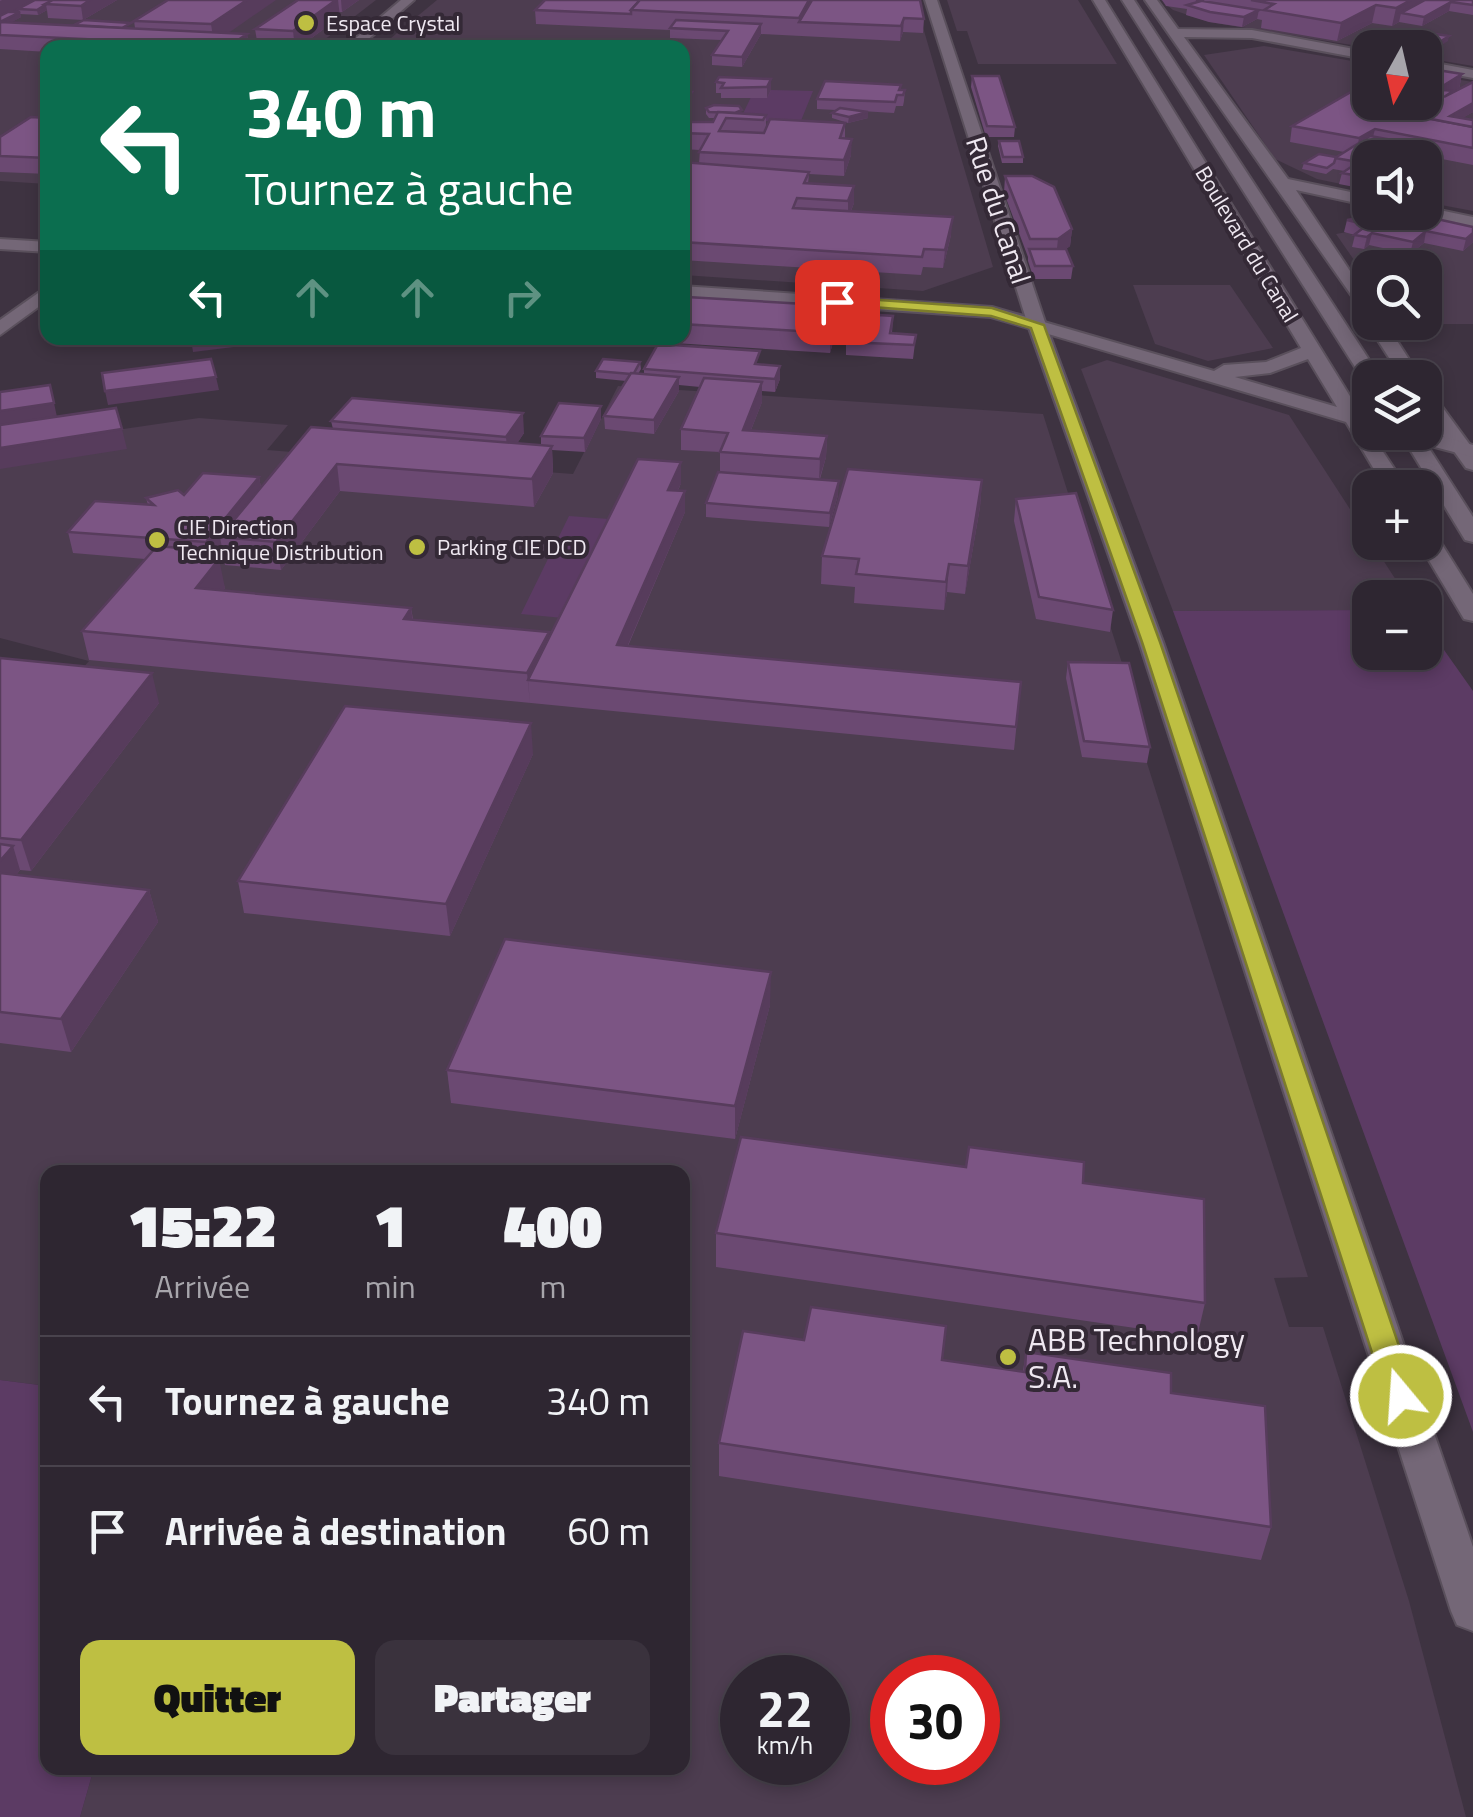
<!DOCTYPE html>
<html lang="fr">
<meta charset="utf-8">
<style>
body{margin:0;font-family:"Titillium Web",sans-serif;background:#3a323d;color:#f1f3f6;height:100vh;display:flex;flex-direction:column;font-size:38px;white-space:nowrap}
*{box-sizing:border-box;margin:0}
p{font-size:32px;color:#a7a5ab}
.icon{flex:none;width:55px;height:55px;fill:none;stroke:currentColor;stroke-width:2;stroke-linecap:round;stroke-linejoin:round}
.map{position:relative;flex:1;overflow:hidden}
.side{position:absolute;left:40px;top:1165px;width:650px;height:610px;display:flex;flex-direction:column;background:#2e2631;border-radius:20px;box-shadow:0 5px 15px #0003,0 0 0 2px #49434d}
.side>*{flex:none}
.banner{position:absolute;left:40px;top:40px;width:650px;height:305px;border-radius:20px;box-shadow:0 5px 15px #0003,0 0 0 2px #49434d;background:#0b6e4f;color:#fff;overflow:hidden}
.needle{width:65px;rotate:188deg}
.controls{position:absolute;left:1352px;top:30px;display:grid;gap:20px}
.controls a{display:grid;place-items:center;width:90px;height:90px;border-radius:20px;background:#2e2631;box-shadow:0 5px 15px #0003,0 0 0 2px #49434d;font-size:50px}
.speed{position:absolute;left:720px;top:1655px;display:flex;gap:20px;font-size:50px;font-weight:700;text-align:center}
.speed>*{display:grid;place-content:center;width:130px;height:130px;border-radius:50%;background:#2e2631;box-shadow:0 5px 15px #0003,0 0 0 2px #49434d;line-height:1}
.speed small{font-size:25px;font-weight:400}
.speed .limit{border:15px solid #d22;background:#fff;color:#111}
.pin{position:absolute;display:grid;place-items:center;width:85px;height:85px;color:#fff;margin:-42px;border-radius:20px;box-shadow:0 5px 15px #0006}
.me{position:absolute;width:110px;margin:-55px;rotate:342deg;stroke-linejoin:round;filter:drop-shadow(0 0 8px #0008)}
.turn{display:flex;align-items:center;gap:35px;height:210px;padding:0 40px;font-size:45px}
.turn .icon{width:130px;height:130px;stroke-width:2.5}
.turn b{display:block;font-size:70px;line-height:85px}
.lanes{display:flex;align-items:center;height:95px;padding:0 40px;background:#0003;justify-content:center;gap:50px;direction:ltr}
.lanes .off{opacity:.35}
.eta{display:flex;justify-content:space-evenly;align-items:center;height:170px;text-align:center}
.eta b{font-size:60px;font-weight:800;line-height:70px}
.action{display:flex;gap:20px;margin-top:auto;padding:20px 40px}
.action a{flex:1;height:115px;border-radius:20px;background:#bebf42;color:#111;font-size:40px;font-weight:800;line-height:115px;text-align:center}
.action a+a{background:#3a323d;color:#f1f3f6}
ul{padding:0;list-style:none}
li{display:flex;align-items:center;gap:30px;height:130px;padding:0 40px;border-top:2px solid #49434d}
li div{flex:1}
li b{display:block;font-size:38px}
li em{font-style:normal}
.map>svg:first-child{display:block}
.built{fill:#4d3d50;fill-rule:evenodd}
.green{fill:#5c3b64}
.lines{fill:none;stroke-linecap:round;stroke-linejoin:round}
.street-casing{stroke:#5a505c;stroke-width:4}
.secondary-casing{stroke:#5a505c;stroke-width:4}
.street{fill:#746777;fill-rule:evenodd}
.secondary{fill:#746777;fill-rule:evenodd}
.wall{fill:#6b4972}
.shaded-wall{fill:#573c5c}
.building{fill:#7c5584;stroke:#573c5c;stroke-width:2.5}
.route{fill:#bebf42;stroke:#7c7c2b;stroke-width:2.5}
.poi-dot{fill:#bebf42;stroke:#342936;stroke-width:4}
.labels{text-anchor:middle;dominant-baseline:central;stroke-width:8;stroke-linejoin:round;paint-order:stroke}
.far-poi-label{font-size:22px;fill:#efe8f1;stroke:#342936;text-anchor:start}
.far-street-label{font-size:22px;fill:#efe8f1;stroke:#342936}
.street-label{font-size:28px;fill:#efe8f1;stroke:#342936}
.near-poi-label{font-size:32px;fill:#efe8f1;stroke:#342936;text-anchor:start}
</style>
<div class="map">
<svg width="1473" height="1817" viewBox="0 0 1473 1817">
<rect width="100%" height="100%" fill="#3e3341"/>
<g class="built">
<polygon points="0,0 376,0 315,47 48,48 47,184 0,181"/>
<polygon points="437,0 915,0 993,267 923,291 683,275 682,48 379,48"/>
<polygon points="947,0 1078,0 1117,64 978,64 967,31 957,31"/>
<polygon points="1161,0 1473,0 1473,66 1425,58 1425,48 1370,48 1209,22 1173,10"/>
<polygon points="1264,46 1370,64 1370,102 1425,102 1425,74 1473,82 1473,211 1425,202 1425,158 1370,158 1370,190 1317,179 1275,159 1204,55"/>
<polygon points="1417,219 1473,231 1473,324 1399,324 1425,322 1425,268 1370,268 1370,283 1336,234"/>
<polygon points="1133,285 1230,285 1273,348 1208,361 1155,344"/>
<polygon points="1107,360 1289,415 1407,597 1370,598 1370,610 1173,611 1081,369"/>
<path d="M 618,386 L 1043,414 L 1127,679 L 1147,763 L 1308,1277 L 1274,1278 L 1289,1327 L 1323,1327 L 1409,1601 L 1466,1817 L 80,1817 L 94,1768 L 682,1768 L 682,1172 L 48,1172 L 47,1386 L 0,1380 L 0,687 L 61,693 L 89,661 L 0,638 L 0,447 L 199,418 L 288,425 L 267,450 L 573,474 ZM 742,1678 L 828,1678 L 828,1762 L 742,1762 ZM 892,1678 L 978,1678 L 978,1762 L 892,1762 Z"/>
</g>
<g class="green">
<polygon points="771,90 813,91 800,123 740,120 751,97"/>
<polygon points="569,516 609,519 563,618 521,614"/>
<polygon points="1370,610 1370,652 1425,652 1425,623 1473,691 1473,1432 1173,611"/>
<polygon points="0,1380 47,1386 48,1768 94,1768 80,1817 0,1817"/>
</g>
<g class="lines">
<g class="street-casing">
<g id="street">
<polygon points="925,0 937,0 1046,325 1163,642 1473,1547 1473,1631 1457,1625 1451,1611 1139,642 1028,325"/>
<polygon points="1145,0 1157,0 1178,29 1252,30 1370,52 1370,60 1252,38 1184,37 1288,179 1370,196 1370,206 1296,190 1370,301 1370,322 1385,322 1421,378 1402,378 1366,322 1368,319"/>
<polygon points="1425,61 1473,70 1473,78 1425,69"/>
<polygon points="1425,207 1473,217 1473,227 1419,215 1417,212 1425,212"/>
<polygon points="1425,391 1432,393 1473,449 1473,470 1466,468 1425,411"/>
</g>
</g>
<g class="secondary-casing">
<g id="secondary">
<polygon points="401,0 414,0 358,48 344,48"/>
<path d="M 1093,0 L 1105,0 L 1361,414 L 1370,417 L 1370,432 L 1407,488 L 1385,488 L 1346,422 L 991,317 L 682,296 L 682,286 L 992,307 L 1214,371 L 1224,365 L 1266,362 L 1301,348 ZM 1308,359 L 1337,407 L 1235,377 L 1270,373 Z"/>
<polygon points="1122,0 1134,0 1381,378 1370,378 1370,383 1362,378"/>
<polygon points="0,239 48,242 48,252 0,249"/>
<polygon points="48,286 48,300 0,335 0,320"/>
<polygon points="1393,432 1425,432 1473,445 1473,457 1427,445 1473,517 1473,542 1465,540 1403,438"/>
<polygon points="1425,528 1433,530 1473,594 1473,621 1464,619 1418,542 1425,542"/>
</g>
</g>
<use href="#street" class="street"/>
<use href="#secondary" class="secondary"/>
</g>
<g class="wall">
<polygon points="0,0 117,0 83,20 48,18 47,10 38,15 20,14 21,17 11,22 135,28 134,21 168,0 228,33 247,34 249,48 48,48 48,52 0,49"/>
<polygon points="298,0 359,0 342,12 339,12 340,17 298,48 258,47 255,29"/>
<polygon points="545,0 924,19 923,33 903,32 900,41 761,34 742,67 712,65 712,55 721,40 670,38 670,30 536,24 535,10"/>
<polygon points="1162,0 1473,0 1473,15 1449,11 1422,26 1399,22 1392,26 1372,23 1337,41 1261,28 1262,20 1257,19 1242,27 1209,22 1186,15 1187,9 1166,6"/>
<polygon points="1462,74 1459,89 1473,82 1473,112 1462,118 1473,120 1473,165 1390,149 1390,151 1370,158 1370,190 1339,184 1342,173 1344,171 1333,169 1326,174 1302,169 1304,163 1336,157 1344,152 1290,142 1292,126"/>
<polygon points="972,76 1015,127 1014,137 986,137 971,87"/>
<polygon points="771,79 771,90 767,98 721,98 721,93 716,93 716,82"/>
<polygon points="901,85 901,90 905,90 904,101 903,106 896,106 894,113 861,111 868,112 868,118 848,123 832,118 832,113 836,110 817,109 817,99"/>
<polygon points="706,108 742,113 766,115 766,128 845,123 845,138 851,155 844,176 809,174 808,184 854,203 851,211 951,235 943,268 923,267 921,275 682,260 682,162 699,163 700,150 682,149 682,122 713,122 715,118 709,118 706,114"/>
<polygon points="48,118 48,174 0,172 0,137"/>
<polygon points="999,141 1023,157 1023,163 1002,163 998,146"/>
<polygon points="1005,176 1072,229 1070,246 1066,249 1073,266 1071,279 1034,279 1028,261 1028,257 1004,193"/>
<polygon points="1403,219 1473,227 1473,242 1463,251 1424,243 1410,254 1369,245 1364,249 1352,247 1355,235 1344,232 1347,220 1385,221"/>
<polygon points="839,306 838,325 830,353 674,343 674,338 682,338 682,324"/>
<polygon points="893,316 892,333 916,335 913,359 846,355 846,342 876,330"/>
<polygon points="495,338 538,338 536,340"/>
<polygon points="640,362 641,369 638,374 644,374 644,369 760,364 780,379 775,392 762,391 762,402 751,430 827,436 826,457 820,479 838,495 829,527 706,517 706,503 720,472 720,452 681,450 681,429 700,387 679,385 679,391 654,434 605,429 604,416 626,381 596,378 596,371"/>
<polygon points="601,406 601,419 585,452 552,450 553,473 534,507 340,491 281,570 225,565 222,548 214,559 225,588 222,591 411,608 413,619 549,632 549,638 681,483 678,491 685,512 628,646 1021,682 1014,750 89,660 82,631 145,559 73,553 68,532 148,505 146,498 184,495 259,477 261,488 333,429 331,421 524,433 517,443 541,445 541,436"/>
<polygon points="982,480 980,507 965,594 947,592 944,610 854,603 855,587 821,584 822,556"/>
<polygon points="1016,499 1113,610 1110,632 1036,619 1014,521"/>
<polygon points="0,658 159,703 31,871 20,870 16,875 149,890 158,922 71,1052 0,1043"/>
<polygon points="1068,662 1150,747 1147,763 1082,757 1066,678"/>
<polygon points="533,754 450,936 244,913 238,881"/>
<polygon points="770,1005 735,1139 451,1103 447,1070"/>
<polygon points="1083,1183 1205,1303 1197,1337 716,1267 716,1233"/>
<polygon points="1026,1352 1171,1393 1271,1527 1261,1560 719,1476 719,1443 942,1360 1023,1371"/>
<polygon points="180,1768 286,1768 286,1770"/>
</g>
<g class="shaded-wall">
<polygon points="2,0 38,0 18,9 19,11 0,21 0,1"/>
<polygon points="90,0 117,0 83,20 81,6"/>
<polygon points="247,0 276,0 214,43 211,24"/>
<polygon points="336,0 338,0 340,17 298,48 295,48 293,31"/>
<polygon points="341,0 359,0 342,12"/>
<polygon points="1411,0 1440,0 1401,13 1399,22 1392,26 1396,8"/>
<polygon points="1451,2 1449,11 1422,26 1424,17"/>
<polygon points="46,5 47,10 38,15 37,10"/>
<polygon points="1376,5 1372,23 1337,41 1341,23"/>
<polygon points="1259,10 1257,19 1242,27 1244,17"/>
<polygon points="20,12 21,17 0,29 0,23"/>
<polygon points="904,18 903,32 900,41 901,26"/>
<polygon points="761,24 761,34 742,67 742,57"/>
<polygon points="247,34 249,48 229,48 229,46"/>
<polygon points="1449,36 1448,41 1426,55 1427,50"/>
<polygon points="1462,74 1459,89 1396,129 1400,113 1417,102 1425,102 1425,97"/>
<polygon points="771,79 771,90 767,98 767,87"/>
<polygon points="692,92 692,102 685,114 684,103"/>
<polygon points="1473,103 1473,112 1448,127 1450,116"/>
<polygon points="868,112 868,118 848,123 849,117"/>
<polygon points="1375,129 1371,145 1356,155 1359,138"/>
<polygon points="852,139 851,155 844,176 844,160"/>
<polygon points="1392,140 1390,151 1380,158 1370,158 1370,164 1358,162"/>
<polygon points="854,186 854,203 848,218 848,201"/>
<polygon points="953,217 951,235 943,268 945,250"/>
<polygon points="1072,229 1070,246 1056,257 1058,239"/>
<polygon points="1426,231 1424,243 1410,254 1413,242"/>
<polygon points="1372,233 1369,245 1364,249 1367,237"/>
<polygon points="1473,233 1473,242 1463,251 1466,239"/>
<polygon points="839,306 838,325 830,353 830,333"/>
<polygon points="204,338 298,338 298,339 193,352 191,339"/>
<polygon points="780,366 780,379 775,392 775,379"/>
<polygon points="216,377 219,390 108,405 105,391"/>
<polygon points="679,377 679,391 654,434 654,420"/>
<polygon points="762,382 762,402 743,450 743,430"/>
<polygon points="54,403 57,417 0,425 0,411"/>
<polygon points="601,406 601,419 585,452 584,438"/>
<polygon points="523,413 524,433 508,458 506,437"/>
<polygon points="122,429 127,449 0,469 0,448"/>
<polygon points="827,436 826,457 819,480 820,459"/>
<polygon points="552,446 553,473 534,507 532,479"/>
<polygon points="681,462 681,483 669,511 668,490"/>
<polygon points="337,464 340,491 281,570 276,542"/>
<polygon points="259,477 263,498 220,537 222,548 210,564 206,542"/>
<polygon points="982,480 980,507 965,594 968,566"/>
<polygon points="839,481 838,495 829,527 830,513"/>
<polygon points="685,491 685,512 618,668 617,645"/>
<polygon points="202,550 207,575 219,559 225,588 202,617 196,588 196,557"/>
<polygon points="949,564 947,592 944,610 946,582"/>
<polygon points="411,608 415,637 404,619"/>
<polygon points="549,632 551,661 528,680 530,703 527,673"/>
<polygon points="152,673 159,703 31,871 21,840"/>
<polygon points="531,723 533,754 450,936 446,904"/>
<polygon points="13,846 20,870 0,896 0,861"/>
<polygon points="149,890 158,922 71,1052 61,1019"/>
<polygon points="771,972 770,1005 735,1139 735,1106"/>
</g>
<g class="building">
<polygon points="35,0 53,0 37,10 18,9"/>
<polygon points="53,0 90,0 81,6 45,4"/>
<polygon points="168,0 247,0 211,24 134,21"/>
<polygon points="298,0 336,0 293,31 255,29"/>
<polygon points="545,0 640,0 631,10 631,14 535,10"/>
<polygon points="640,0 809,0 799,18 631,10"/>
<polygon points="812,0 920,0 924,19 904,18 901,26 799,22"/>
<polygon points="1196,0 1203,0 1202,1 1259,10 1244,17 1210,12 1187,5 1201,1"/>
<polygon points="1251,0 1411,0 1396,8 1376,5 1341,23 1264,10 1274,4"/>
<polygon points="1425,0 1473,0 1473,5 1451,2 1424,17 1401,13"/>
<polygon points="8,12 20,12 0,22 0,16"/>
<polygon points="84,20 131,23 122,28 74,25"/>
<polygon points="676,20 761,24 742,57 712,55 728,31 670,28"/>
<polygon points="0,22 247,34 229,46 0,35"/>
<polygon points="1429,33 1449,36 1427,50 1425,50 1425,48 1407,47"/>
<polygon points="1425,68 1462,74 1425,97"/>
<polygon points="972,76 999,76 1015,127 987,126"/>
<polygon points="719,77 771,79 767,87 721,88 724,83 716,82"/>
<polygon points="825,81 901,85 899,90 905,90 903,95 897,95 895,102 817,99"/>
<polygon points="1370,81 1370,102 1417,102 1400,113 1473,127 1473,148 1375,129 1359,138 1292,126"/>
<polygon points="1473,82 1473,103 1450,116 1473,120 1473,127 1405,114 1444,90 1453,91 1444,97"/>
<polygon points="682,92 692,92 684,103 682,103"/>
<polygon points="714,105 739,106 742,110 735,113 709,112 706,108"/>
<polygon points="840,108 868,112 849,117 832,113"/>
<polygon points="718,112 766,115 763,120 726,118 719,131 764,133 770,119 845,123 840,138 852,139 844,160 699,152 709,134 682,133 682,122 713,122"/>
<polygon points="31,117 48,118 48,158 0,156 0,137"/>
<polygon points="1370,136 1392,140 1358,162 1335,158"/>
<polygon points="999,141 1019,141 1023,157 1003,157"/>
<polygon points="1319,154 1336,157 1334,163 1327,168 1304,163"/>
<polygon points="1360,161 1370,163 1370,178 1342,173"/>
<polygon points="682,162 809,172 804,183 854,186 848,201 797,198 793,208 953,217 945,250 924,249 922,257 682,242"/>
<polygon points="1005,176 1032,176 1054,187 1072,229 1058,239 1030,239"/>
<polygon points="1410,213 1473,227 1473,233 1466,239 1426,231 1413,242 1372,233 1367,237 1354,235 1367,225 1347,220 1365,217 1385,221 1391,216 1403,219"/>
<polygon points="1029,249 1066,249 1073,266 1035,266"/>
<polygon points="687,297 839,306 830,333 682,324 682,306"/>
<polygon points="879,315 893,316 890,333 916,335 914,345 846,342 848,334 876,330"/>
<polygon points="658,344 760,351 755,364 780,366 775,379 644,369"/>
<polygon points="211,359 216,377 105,391 102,373"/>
<polygon points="603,359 640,362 634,373 631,374 596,371"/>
<polygon points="631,373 679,377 654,420 604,416"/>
<polygon points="704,378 762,382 743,430 827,436 820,459 720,452 728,433 681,429"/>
<polygon points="50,385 54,403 0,411 0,392"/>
<polygon points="352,398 523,413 506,437 331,421"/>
<polygon points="559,403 601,406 584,438 541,436"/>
<polygon points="116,408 122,429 0,448 0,425"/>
<polygon points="311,427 552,446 532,479 337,464 276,542 220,537"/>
<polygon points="638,459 681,462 668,490 685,491 617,645 1021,682 1016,727 528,680"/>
<polygon points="848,469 982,480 968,566 949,564 946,582 856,574 859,559 822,556"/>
<polygon points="718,472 839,481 830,513 706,503"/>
<polygon points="203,473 259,477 206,542 68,532 95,501 154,505 146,498 178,490 184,495"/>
<polygon points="1076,493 1113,610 1039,597 1016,499"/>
<polygon points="157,546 202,550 196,557 219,559 196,588 411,608 404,619 549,632 527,673 82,631"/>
<polygon points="0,658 152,673 21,840 0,838"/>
<polygon points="1068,662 1129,663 1150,747 1084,741"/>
<polygon points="345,706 531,723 446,904 238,881"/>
<polygon points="0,844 13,846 0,861"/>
<polygon points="0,873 149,890 61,1019 0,1012"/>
<polygon points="505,939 771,972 735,1106 447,1070"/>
<polygon points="741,1137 966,1167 969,1147 1084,1162 1083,1183 1204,1199 1205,1303 716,1233"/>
<polygon points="811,1307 946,1326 942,1360 1025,1372 1026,1352 1171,1373 1171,1393 1265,1406 1271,1527 719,1443 743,1331 804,1340"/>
</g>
<polygon class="route" points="837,297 992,308 1044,325 1160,642 1416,1396 1412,1405 1401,1409 1391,1405 1386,1396 1142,642 1031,328 991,316 832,304 832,299"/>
<g class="poi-dot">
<circle cx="306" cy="23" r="10"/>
<circle cx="157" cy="540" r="10"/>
<circle cx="417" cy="547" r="10"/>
<circle cx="1008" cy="1357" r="10"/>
</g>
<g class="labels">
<g class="far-poi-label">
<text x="326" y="23">Espace Crystal</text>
<text x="177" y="527">CIE Direction<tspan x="177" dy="25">Technique Distribution</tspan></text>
<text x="437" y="547">Parking CIE DCD</text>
</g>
<g class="far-street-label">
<text transform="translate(1247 244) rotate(59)">Boulevard du Canal</text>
</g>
<g class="street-label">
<text transform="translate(999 210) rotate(72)">Rue du Canal</text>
</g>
<g class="near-poi-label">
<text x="1028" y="1339">ABB Technology<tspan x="1028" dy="37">S.A.</tspan></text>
</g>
</g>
</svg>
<div class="controls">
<a><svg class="needle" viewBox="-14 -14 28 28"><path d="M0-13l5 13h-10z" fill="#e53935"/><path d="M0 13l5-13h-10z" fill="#a7a5ab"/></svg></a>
<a><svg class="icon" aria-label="sound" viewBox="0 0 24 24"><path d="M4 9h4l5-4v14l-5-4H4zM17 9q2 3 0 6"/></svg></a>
<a><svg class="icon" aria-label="search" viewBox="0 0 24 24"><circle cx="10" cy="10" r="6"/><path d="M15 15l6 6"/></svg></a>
<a><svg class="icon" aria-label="layers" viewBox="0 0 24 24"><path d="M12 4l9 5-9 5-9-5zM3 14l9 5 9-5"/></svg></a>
<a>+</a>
<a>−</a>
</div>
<div class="speed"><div>22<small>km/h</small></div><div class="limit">30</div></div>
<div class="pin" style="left:837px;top:302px;background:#d93025"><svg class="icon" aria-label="arrive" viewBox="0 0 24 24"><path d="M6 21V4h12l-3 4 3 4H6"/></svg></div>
<svg class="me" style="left:1401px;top:1396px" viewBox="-20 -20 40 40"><circle r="17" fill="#bebf42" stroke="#fff" stroke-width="3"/><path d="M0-11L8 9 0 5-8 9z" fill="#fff"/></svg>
<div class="banner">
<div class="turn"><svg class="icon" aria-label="left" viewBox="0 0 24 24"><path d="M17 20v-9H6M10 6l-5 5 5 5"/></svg><div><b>340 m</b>Tournez à gauche</div></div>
<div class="lanes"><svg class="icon" aria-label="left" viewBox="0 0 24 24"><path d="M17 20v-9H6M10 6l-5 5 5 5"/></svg><svg class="icon off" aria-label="ahead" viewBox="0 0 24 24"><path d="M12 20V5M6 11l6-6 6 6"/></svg><svg class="icon off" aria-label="ahead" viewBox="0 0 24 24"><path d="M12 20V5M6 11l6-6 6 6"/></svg><svg class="icon off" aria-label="right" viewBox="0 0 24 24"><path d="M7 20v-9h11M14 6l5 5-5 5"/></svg></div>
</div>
<section class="side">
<div class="eta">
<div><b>15:22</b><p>Arrivée</p></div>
<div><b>1</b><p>min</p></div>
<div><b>400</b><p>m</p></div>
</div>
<ul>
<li><svg class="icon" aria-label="left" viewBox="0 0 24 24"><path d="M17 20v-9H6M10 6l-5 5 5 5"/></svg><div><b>Tournez à gauche</b></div><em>340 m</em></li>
<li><svg class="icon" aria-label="arrive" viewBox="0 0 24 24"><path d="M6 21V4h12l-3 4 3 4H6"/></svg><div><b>Arrivée à destination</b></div><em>60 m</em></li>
</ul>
<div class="action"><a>Quitter</a><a>Partager</a></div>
</section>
</div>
